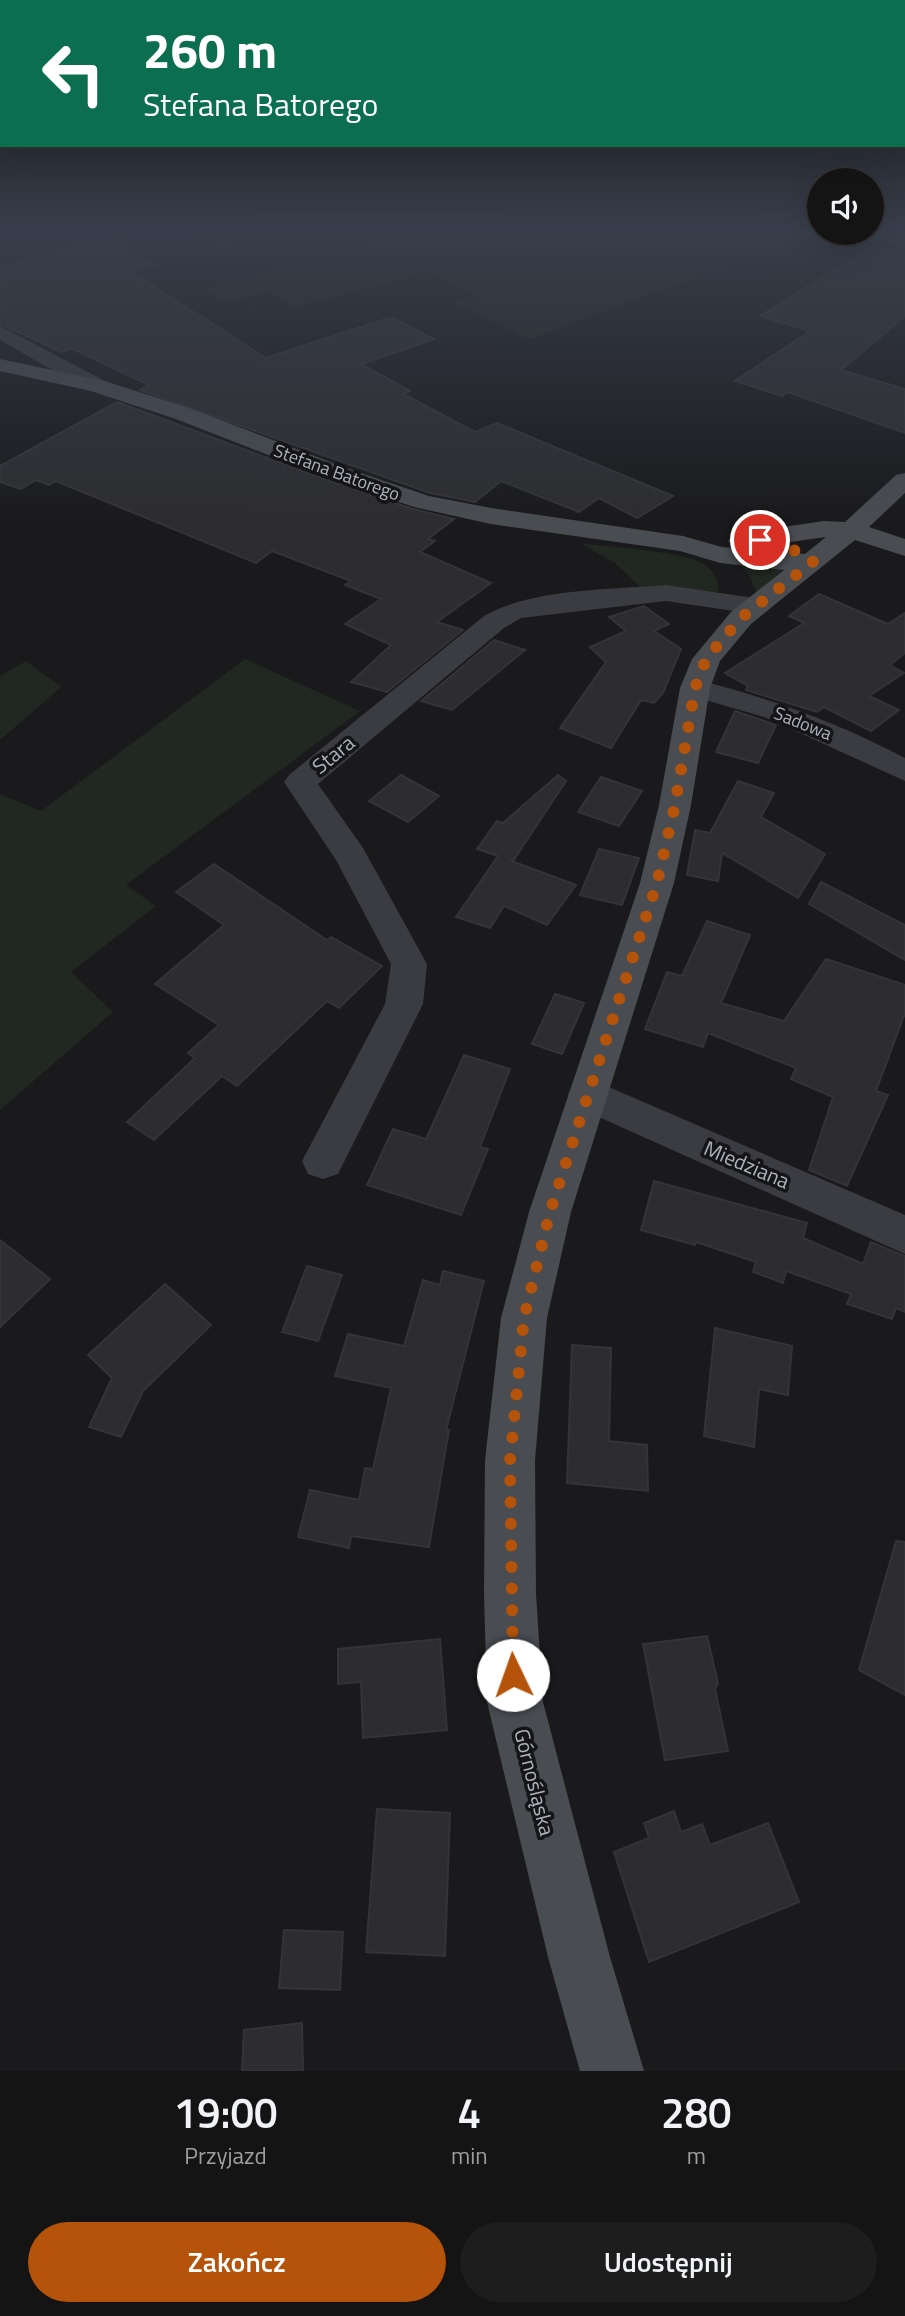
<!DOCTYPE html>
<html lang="pl">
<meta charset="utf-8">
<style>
body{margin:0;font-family:"Titillium Web",sans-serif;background:#1d1d1e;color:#f1f3f6;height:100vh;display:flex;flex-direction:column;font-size:26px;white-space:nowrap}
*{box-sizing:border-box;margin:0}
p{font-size:23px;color:#9d9ea0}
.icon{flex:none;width:38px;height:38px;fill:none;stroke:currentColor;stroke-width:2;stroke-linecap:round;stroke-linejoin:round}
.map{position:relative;height:2071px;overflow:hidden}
.details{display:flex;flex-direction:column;background:#141415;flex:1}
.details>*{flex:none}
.banner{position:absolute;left:0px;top:0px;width:906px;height:147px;box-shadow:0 7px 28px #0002,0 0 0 2px #333334;background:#0b6e4f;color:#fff;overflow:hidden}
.tools{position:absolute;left:807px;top:168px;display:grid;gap:14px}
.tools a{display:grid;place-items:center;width:77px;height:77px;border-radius:50%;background:#141415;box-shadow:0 7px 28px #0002,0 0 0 2px #333334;font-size:35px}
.pin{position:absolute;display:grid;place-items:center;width:60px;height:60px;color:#fff;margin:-30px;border:4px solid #fff;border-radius:50%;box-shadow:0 2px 7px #0007}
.me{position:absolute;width:77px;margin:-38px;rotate:357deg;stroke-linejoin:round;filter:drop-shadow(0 0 5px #0008)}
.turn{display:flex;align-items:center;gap:24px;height:147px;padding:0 28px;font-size:32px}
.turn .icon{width:91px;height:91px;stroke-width:2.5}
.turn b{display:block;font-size:49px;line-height:60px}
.eta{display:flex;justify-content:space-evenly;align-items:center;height:119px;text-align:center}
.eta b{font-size:42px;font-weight:600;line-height:49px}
.cta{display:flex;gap:14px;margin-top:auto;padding:14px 28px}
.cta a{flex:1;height:80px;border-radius:42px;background:#b45309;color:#fff;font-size:28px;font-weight:600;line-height:80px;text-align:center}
.cta a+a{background:#1d1d1e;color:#f1f3f6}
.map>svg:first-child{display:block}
.green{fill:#202821}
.building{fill:#2d2d30;stroke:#343438;stroke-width:2}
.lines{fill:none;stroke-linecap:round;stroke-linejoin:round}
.street{fill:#3b3c41;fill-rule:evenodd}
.secondary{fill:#494c51;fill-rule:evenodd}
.route{stroke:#b45309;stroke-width:12;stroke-dasharray:0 21.6}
.labels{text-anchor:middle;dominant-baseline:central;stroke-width:7;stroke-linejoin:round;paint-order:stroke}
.far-street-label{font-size:18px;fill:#adb2bc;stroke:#151517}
.street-label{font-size:21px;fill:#adb2bc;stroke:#151517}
</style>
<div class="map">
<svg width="905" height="2071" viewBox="0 0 905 2071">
<rect width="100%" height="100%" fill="#1a1a1c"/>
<g class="green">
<polygon points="195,232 278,232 222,248"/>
<polygon points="406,232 816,232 530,339 452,302 474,296 428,272 293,308 270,292 223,302 204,289"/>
<path d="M 580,543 C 608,547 678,551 700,562 C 712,568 720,579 718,592 L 642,589 L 615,563 Z"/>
<polygon points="739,563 783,569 757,593 750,577"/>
<polygon points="245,659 360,711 126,885 156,906 71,972 113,1012 0,1110 0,794 41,811"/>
<polygon points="26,661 61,687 0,740 0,676"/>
</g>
<g class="building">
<polygon points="109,237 154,265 130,271 266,358 391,317 434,339 361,364 410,391 403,394 475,432 497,423 673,496 637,518 599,498 579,512 501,481 475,502 430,493 140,390 149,385 71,348 61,352 0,324 0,267"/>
<polygon points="874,246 905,256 905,316 841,370 905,389 905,433 788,392 782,396 735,381 810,331 760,316"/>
<polygon points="117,402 324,479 413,509 454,519 428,539 435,541 420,552 491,583 437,622 463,630 387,692 351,682 391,645 345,624 381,599 345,585 351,581 272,551 256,563 56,481 49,485 36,480 21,489 0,482 0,466"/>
<polygon points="819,594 888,624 905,613 905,653 890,665 904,673 869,696 899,710 871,731 824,707 817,712 746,690 748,686 725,673 804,623 789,616"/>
<polygon points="644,606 669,624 654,631 681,649 663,693 654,703 641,700 611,748 560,728 606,662 590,647 626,631 609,617"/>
<polygon points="494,640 525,650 452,710 421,701"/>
<polygon points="735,711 776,725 758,763 716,752"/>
<polygon points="401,775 439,796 408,822 369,801"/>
<polygon points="558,775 566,781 513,861 509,860 576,885 547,925 504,906 490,928 456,917 498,856 477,849 497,821 503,823"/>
<polygon points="601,777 642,791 619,826 578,812"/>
<polygon points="738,781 774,793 761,817 825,854 798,898 722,853 718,881 687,875 695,830 710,833"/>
<polygon points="599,849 639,858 622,905 580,895"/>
<polygon points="214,864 327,940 331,937 382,966 339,1008 327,1001 237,1086 222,1076 154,1140 127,1122 195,1058 188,1053 219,1025 155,984 224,925 176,892"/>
<polygon points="821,882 905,925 905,960 809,904"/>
<polygon points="707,921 750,935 721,1003 784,1021 826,959 905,985 905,1013 876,1091 888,1095 847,1186 809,1170 833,1097 791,1079 796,1068 708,1033 703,1047 645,1029 667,972 682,976"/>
<polygon points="555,994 584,1003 562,1054 532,1044"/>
<polygon points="464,1055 510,1069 480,1147 488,1149 461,1215 367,1185 393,1129 426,1139"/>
<polygon points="654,1181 807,1223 803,1238 863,1264 871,1242 905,1256 905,1312 896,1308 892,1319 847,1304 851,1294 786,1271 783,1283 753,1272 756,1262 696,1242 695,1245 641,1230"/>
<polygon points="0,1240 50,1279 0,1327"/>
<polygon points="307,1266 342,1275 318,1341 282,1332"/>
<polygon points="443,1271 484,1281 446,1430 449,1430 429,1547 351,1536 349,1548 298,1537 310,1490 359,1500 365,1468 373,1469 391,1388 335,1376 348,1334 404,1346 423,1280 440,1285"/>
<polygon points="165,1284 211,1325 143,1391 121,1437 89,1427 112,1378 88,1355"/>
<polygon points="715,1328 792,1346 788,1395 759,1389 754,1447 704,1436"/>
<polygon points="572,1345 611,1348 609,1441 647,1445 648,1491 567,1483"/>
<polygon points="896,1541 905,1542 905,1695 859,1670"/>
<polygon points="707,1636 718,1683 715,1689 728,1751 665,1760 643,1644"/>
<polygon points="440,1639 447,1730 363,1738 361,1682 338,1684 338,1649"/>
<polygon points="377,1809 450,1813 445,1956 366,1952"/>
<polygon points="674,1811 681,1832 702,1824 710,1845 768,1823 799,1902 649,1962 614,1852 649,1838 644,1823"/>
<polygon points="284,1930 343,1932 340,1990 279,1988"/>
<polygon points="302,2023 303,2071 242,2071 244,2030"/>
</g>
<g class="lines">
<g class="street">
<polygon points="875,232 905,236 905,247 877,238"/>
<polygon points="0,326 105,381 108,386 105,391 89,391 0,340"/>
<path d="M 666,585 L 754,598 L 764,600 L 768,606 L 764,612 L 754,614 L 666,601 L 521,618 L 504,628 L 318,784 L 363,848 L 427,964 L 423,1004 L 338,1174 L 323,1179 L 308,1174 L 302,1161 L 385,1004 L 391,964 L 336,860 L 284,782 L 289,775 L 484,616 C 533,588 610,590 666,585 Z"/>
<path d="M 695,679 C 769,698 837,722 905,758 L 905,781 L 767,718 L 685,694 L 680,688 L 685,682 Z"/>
<polygon points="588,1078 905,1215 905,1254 574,1106 568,1094 574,1082"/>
</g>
<polygon class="secondary" points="0,359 105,381 192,409 343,467 429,496 491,508 683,536 722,547 805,554 826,537 741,549 732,546 728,541 732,536 741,533 824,521 845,522 896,475 905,473 905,493 869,527 905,539 905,556 855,540 751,624 720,661 710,688 691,805 674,883 571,1212 547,1318 535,1460 536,1594 543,1702 610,1957 644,2071 580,2071 548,1957 487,1702 484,1594 485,1460 501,1318 529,1212 640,883 659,805 680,688 692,659 731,612 784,570 720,563 680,551 491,524 414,507 325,477 176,419 91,391 0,371"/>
</g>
<linearGradient id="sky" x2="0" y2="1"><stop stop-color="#0e0e0f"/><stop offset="0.44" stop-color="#383e4b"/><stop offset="1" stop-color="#383e4b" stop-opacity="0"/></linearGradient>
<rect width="905" height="522" fill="url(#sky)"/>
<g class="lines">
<polyline class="route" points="513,1675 510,1461 524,1318 550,1212 657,883 675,805 695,688 706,659 741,618 813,562 774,538 760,540"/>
</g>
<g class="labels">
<g class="far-street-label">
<text transform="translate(337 472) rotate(20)">Stefana Batorego</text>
<text transform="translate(803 723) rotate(22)">Sadowa</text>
</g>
<g class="street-label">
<text transform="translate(333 754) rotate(-39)">Stara</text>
<text transform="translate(747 1164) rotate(23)">Miedziana</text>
<text transform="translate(535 1782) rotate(76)">Górnośląska</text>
</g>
</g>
</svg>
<div class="tools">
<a><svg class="icon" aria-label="sound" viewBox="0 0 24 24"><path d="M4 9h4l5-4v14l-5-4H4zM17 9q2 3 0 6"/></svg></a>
</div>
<div class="pin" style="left:760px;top:540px;background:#d93025"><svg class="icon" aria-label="arrive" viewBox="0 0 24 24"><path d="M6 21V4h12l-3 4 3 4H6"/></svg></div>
<svg class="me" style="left:513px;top:1675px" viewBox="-20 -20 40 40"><circle r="19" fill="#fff"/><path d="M0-13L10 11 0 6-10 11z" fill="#b45309"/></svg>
<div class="banner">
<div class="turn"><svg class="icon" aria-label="left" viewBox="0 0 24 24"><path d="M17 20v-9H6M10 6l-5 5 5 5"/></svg><div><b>260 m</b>Stefana Batorego</div></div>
</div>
</div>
<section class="details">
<div class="eta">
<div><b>19:00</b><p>Przyjazd</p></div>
<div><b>4</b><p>min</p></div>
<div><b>280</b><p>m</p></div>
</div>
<div class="cta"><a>Zakończ</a><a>Udostępnij</a></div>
</section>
